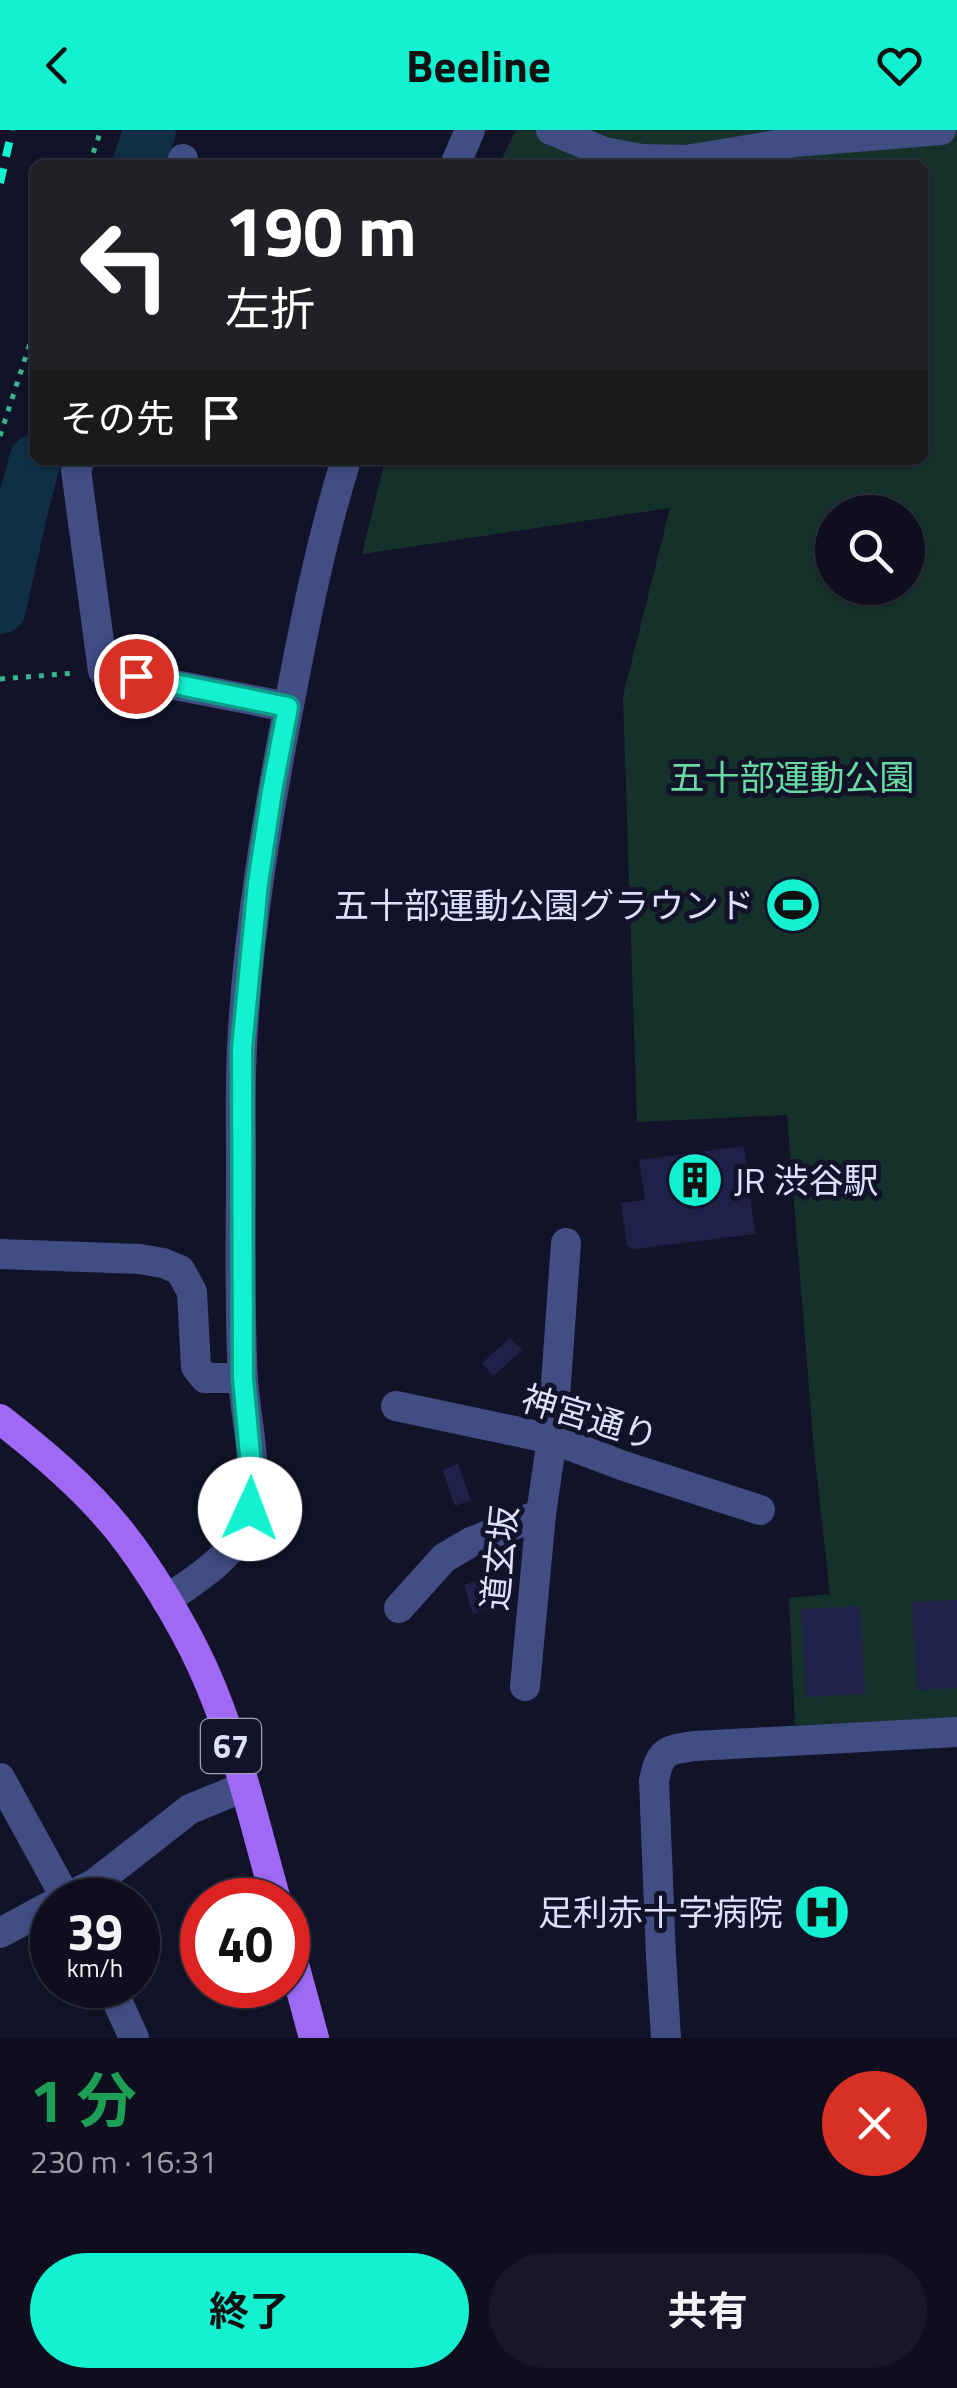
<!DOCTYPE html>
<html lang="ja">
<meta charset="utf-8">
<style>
body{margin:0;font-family:"Titillium Web","Noto Sans JP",sans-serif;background:#171727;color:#f1f3f6;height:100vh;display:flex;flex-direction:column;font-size:38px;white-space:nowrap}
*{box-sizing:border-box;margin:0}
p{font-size:32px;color:#9b9ca4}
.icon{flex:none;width:55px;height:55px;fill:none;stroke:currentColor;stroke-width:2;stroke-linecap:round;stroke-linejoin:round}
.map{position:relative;height:1908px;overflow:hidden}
.side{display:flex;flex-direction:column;background:#0e0e1e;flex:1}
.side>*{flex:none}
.hud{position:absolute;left:30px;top:30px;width:898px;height:305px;border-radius:15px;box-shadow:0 2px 8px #0004,0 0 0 2px #2e2e3c;background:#202124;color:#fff;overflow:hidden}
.tools{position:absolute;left:815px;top:365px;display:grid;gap:20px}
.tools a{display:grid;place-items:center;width:110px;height:110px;border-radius:50%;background:#0e0e1e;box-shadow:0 2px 8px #0004,0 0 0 2px #2e2e3c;font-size:50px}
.speed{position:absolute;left:30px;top:1748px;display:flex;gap:20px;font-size:50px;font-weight:700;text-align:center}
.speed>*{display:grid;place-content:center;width:130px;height:130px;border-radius:50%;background:#0e0e1e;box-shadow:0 2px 8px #0004,0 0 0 2px #2e2e3c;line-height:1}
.speed small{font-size:25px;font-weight:400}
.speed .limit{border:15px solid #d22;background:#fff;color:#111}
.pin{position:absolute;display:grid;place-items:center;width:85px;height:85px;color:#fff;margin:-42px;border:5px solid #fff;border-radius:50%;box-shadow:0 2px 10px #0007}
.me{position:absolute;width:110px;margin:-55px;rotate:2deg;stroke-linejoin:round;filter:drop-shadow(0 0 8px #0008)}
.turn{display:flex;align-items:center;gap:35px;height:210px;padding:0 30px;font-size:45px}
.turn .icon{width:130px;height:130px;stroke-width:2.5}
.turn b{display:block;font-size:70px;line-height:85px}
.then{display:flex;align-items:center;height:95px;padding:0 30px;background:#0003;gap:20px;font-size:38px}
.round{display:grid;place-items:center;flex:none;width:105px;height:105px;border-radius:52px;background:#171727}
.summary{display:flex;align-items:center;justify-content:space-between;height:170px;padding:0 30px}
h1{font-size:60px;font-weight:700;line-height:75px;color:#1e9e55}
.cta{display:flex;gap:20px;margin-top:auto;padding:20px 30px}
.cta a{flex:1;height:115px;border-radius:60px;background:#13f1d1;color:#111;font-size:40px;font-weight:700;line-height:115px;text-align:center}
.cta a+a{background:#171727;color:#f1f3f6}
header{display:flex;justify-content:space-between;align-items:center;height:130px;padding:0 30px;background:#13f1d1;color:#111;font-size:45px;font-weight:700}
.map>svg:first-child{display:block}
.green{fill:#15322a;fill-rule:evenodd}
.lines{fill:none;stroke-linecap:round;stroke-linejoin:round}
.river{stroke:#0e2f45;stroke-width:52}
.building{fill:#1f2148}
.path{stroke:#38b48e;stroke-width:5;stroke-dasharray:5 8;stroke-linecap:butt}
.minor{stroke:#404e84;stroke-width:30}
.major{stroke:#9f69f6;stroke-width:30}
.rail{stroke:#13f1d1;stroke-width:8;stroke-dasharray:15 12;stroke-linecap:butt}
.route-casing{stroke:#0c9d88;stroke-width:25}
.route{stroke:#13f1d1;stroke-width:18}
.labels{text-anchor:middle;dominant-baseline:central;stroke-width:10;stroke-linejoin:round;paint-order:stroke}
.shield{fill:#121328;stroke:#9fa2bd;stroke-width:2.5}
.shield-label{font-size:32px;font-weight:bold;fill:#dbe0fd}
.park-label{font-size:35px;fill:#6adaa3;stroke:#121328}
.poi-label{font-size:35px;fill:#dbe0fd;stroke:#121328;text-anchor:end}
.street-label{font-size:35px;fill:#dbe0fd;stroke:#121328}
</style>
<header><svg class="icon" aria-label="back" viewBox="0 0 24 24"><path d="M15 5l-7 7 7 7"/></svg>Beeline<svg class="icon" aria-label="heart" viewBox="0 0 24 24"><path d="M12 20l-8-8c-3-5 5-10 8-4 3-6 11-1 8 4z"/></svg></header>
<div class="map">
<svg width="957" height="1908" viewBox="0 0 957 1908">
<rect width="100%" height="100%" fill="#121328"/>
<path class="green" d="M 516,0 L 957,0 L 957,1588 L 795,1595 L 789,1468 L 830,1464 L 814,1320 L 787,985 L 637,992 L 623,566 L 670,378 L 362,424 L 385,330 L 922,330 L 922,35 L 499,35 ZM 832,382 L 908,382 L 908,458 L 832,458 Z"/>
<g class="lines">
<g class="river">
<polyline points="138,35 150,0"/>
<polyline points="0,478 23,375 35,330"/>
</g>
</g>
<g class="building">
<polygon points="744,1016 755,1104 634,1119 627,1116 621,1073 645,1070 639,1030"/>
<polygon points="510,1208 522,1220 493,1246 482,1233"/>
<polygon points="458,1334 471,1370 455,1376 443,1340"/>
<polygon points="480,1450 488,1479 473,1484 464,1455"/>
<polygon points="957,1470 957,1558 917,1560 912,1472"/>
<polygon points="860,1476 865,1564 806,1567 801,1479"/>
</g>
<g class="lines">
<g class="path">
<polyline points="89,35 101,0"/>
<polyline points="0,306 35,198"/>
<polyline points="0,549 75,543"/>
</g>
<g class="minor">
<polyline points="551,0 604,22 642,29 686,30 795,12 941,0"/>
<polyline points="181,35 183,29"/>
<polyline points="455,35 470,0"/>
<polyline points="80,330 76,340 103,541 288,577"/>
<polyline points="0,1124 140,1129 163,1133 180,1140 192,1162 196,1237 205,1248 243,1248"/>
<polyline points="396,1276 552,1309 624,1336 760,1380"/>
<path d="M 166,1470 C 202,1445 240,1424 250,1378 C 258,1336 246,1291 243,1250 C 239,1177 241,1103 241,1030 C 241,993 240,955 242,917 C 248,799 268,682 291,565 C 306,486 322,407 346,330"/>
<polyline points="399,1478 444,1428 471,1412 541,1384"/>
<polyline points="525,1556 541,1384 552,1309 566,1113"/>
<polyline points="0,1648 67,1770"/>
<polyline points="62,1770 94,1754 190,1679 244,1657"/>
<polyline points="0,1803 52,1775"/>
<polyline points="110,1855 134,1908"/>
<path d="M 666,1908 L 661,1826 L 654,1651 C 660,1620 667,1620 695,1616 L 957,1602"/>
</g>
<g class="major">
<path d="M 0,1289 C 42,1322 84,1357 118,1399 C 148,1436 182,1493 202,1536 C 236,1610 254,1692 276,1770"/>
<polyline points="288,1812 314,1908"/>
</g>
<polyline class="rail" points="0,53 12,0"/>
</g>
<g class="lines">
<g class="route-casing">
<polyline id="route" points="136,546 288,577 272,661 258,753 242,918 243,1248 252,1347 250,1379"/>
</g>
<use href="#route" class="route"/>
</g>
<defs>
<g id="stadium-disc" transform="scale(2.875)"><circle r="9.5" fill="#13f1d1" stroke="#121328"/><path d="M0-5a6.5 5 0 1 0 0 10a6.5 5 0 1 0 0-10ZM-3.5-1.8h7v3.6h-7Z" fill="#111"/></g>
<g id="building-disc" transform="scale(2.875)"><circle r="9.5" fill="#13f1d1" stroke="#121328"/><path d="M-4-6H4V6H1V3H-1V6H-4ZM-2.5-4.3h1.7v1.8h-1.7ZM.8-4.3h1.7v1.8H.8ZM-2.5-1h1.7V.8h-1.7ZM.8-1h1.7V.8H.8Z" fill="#111"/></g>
<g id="hospital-disc" transform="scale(2.875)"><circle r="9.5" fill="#13f1d1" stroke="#121328"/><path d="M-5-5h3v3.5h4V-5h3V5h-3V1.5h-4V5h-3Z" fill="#111"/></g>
</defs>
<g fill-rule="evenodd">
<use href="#stadium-disc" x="793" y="775"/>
<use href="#building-disc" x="695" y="1050"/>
<use href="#hospital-disc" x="822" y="1782"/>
</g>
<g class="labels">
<rect class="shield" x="201" y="1589" width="60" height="54" rx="8"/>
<g class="shield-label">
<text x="231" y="1616">67</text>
</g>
<g class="park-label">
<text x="792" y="647">五十部運動公園</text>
</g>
<g class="poi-label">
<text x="754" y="775">五十部運動公園グラウンド</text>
<text x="734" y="1050" text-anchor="start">JR 渋谷駅</text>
<text x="783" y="1782">足利赤十字病院</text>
</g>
<g class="street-label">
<text transform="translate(590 1287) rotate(17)">神宮通り</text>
<text transform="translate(499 1428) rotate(-84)">道玄坂</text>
</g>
</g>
</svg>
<div class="tools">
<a><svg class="icon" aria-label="search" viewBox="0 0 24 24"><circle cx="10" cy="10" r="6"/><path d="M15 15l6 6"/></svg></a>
</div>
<div class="speed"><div>39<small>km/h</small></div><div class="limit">40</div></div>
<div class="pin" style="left:136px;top:546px;background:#d93025"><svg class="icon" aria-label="arrive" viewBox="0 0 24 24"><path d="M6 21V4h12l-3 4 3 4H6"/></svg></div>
<svg class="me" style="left:250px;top:1379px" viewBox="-20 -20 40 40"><circle r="19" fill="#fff"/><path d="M0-13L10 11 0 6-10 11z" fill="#13f1d1"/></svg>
<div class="hud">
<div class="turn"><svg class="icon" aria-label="left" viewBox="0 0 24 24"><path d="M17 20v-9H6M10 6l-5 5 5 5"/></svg><div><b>190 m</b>左折</div></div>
<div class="then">その先<svg class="icon" aria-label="arrive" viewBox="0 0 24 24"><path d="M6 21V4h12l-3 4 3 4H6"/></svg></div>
</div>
</div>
<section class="side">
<div class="summary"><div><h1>1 分</h1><p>230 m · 16:31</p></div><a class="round" style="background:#d93025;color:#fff"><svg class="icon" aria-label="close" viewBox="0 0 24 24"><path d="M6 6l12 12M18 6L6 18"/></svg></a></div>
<div class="cta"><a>終了</a><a>共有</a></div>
</section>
